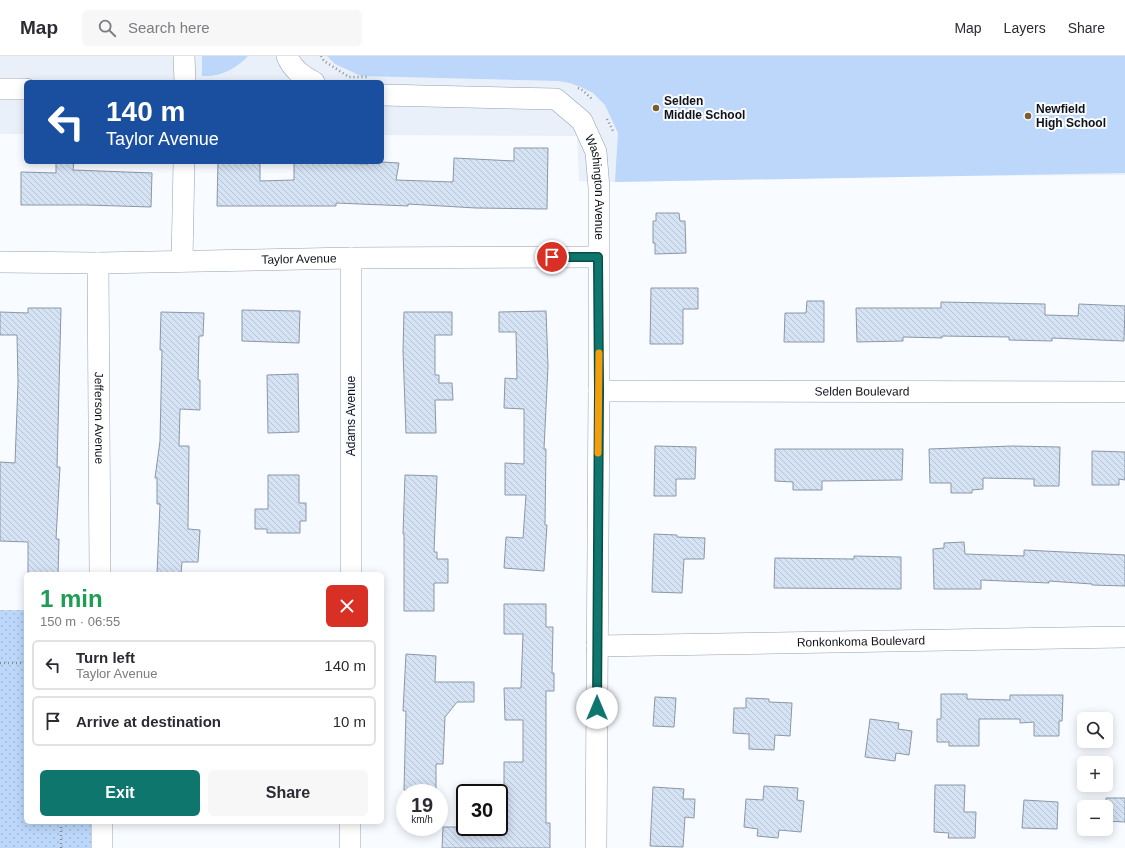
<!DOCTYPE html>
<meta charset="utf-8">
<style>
body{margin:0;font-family:Helvetica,sans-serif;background:#f7f7f7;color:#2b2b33;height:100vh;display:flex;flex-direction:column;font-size:15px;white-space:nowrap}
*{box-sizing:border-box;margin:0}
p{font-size:13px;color:#7c7c81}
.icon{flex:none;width:22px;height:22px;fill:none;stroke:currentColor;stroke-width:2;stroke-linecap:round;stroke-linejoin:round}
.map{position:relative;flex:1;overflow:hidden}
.side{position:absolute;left:24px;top:516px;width:360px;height:252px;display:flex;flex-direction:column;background:#fff;border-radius:6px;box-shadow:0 2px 10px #0003}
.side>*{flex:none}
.banner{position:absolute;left:24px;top:24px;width:360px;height:84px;border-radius:6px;box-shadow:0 2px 10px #0003;background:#1a4fa0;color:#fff;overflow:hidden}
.tools{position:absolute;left:1077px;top:656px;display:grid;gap:8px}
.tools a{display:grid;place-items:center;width:36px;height:36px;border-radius:6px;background:#fff;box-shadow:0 2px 10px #0003;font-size:20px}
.speed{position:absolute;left:396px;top:728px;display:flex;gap:8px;font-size:20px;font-weight:700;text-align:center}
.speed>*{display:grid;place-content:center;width:52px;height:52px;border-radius:50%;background:#fff;box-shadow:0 2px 10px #0003;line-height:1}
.speed small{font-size:10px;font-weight:400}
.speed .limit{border:2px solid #111;border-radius:6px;background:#fff;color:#111}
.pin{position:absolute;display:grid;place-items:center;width:34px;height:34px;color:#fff;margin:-17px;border:2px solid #fff;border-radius:50%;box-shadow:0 1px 4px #0007}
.me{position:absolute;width:44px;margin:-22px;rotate:0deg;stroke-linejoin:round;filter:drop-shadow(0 0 3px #0008)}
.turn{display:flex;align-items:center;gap:14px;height:84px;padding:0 16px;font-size:18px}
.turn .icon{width:52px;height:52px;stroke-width:2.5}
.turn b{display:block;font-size:28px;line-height:34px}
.round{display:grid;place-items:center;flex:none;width:42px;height:42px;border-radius:6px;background:#f7f7f7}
.head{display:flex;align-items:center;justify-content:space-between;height:68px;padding:0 16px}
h1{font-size:24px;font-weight:800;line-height:30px;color:#1e9e55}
.action{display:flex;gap:8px;margin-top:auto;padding:8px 16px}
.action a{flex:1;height:46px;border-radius:6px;background:#0f766e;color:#fff;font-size:16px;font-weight:800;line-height:46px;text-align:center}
.action a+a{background:#f7f7f7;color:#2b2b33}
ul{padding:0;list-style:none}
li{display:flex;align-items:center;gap:12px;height:50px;margin:0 8px 6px;padding:0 8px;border:2px solid #e1e1e2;border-radius:6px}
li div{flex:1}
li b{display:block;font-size:15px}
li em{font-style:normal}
header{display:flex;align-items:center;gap:24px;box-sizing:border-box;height:56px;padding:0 20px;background:#fff;border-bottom:1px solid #e1e1e2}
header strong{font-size:19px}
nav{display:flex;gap:22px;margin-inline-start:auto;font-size:14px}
.search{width:280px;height:36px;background:#f7f7f7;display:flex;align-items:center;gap:10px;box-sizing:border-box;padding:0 14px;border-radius:6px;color:#7c7c81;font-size:15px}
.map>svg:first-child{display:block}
.built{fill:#e9f0fa}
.green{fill:#bcd7fa}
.park{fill:url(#park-dots)}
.building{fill:url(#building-back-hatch);stroke:#8a97a7}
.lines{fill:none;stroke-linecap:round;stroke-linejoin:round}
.minor-casing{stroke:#94a1b2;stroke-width:22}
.path{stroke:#898d92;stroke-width:2.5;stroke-dasharray:1 3;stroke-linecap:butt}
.minor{stroke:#fff;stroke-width:21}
.route-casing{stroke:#0a4d48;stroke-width:10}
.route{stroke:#0f766e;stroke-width:7}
.slow{stroke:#f59e0b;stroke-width:7}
.poi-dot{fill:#7a5d30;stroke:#f8fbff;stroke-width:1.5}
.labels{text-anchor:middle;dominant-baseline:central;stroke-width:4;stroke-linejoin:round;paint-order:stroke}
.poi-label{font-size:12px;font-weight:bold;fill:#0f1319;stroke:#f8fbff;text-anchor:start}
.street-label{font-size:12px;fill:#0f1319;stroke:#f8fbff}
</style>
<header>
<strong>Map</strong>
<div class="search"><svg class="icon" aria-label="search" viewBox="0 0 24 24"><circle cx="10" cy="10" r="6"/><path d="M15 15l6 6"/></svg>Search here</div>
<nav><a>Map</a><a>Layers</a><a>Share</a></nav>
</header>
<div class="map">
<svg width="1125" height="792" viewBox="0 0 1125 792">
<defs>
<pattern id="park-dots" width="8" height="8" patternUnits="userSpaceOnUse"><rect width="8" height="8" fill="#bcd7fa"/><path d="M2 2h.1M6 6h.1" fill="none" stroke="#a0b8d6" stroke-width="1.8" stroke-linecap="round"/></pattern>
<pattern id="building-back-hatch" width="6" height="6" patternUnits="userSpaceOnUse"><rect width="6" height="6" fill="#d6e3f5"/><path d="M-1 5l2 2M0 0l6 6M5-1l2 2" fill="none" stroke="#b6c2d1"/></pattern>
</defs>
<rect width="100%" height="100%" fill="#f8fbff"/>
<polygon class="built" points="0,0 1125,0 1125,119 930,120 615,126 579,125 577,80 382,79 382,26 26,26 26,78 0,78"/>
<g class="green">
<path d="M 202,0 L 248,0 C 236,13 220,21 202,20 Z"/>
<polygon points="327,0 1125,0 1125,117 615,126 618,77 605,49 593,37 583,32 570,27 559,25 361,20 335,8"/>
</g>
<polygon class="park" points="0,554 26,554 26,766 99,766 99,792 0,792"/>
<g class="building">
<polygon points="514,92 548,92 547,153 476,152 408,148 408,150 336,147 336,150 217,150 218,106 260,106 260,125 294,124 294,106 368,108 368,106 382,106 399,107 396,124 453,126 454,102 514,105"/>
<polygon points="56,106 74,106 73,114 152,117 151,151 87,149 21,149 21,116 56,117"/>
<polygon points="656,157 679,157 680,165 685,165 686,197 655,198 655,187 653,187 653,165 656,165"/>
<polygon points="651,232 698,232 698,253 683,253 683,288 650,288"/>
<polygon points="807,245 824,245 824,286 784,286 785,257 806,257"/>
<polygon points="941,246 1045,248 1045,259 1078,260 1079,248 1125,250 1124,285 1052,282 1052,285 1009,284 1009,281 942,280 942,282 903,281 903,285 857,286 856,252 941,252"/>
<polygon points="28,252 61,252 57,411 60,411 56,483 59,483 58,518 28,518 28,486 0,485 0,406 15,407 18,326 17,279 0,279 0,256 28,257"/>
<polygon points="242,254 300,255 299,287 242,285"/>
<polygon points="546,255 548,310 544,393 546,393 545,469 547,469 544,515 504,512 506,481 523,482 526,439 505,439 505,407 524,408 524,353 504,352 505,322 517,323 516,276 499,276 499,256"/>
<polygon points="161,256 204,257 203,280 199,280 198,324 200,324 200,354 180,353 179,390 189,390 188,473 200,474 198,506 182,506 181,518 157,518 160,448 157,448 157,422 155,422 160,385 162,294 160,294"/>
<polygon points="404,256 452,256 452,279 435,279 435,319 439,319 439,327 452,327 453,344 435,344 436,377 406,377 403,295"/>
<polygon points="298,318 299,376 268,377 267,319"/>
<polygon points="655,390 696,391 695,423 676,423 676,440 654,440"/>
<polygon points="1013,390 1060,391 1059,430 1034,430 1034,423 983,422 983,433 972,434 972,437 951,437 951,427 930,427 929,393"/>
<polygon points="775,393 903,393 902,424 822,425 822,434 793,434 793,426 775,425"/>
<polygon points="1092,395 1125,396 1125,424 1119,423 1119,429 1092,429"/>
<polygon points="268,419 299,419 299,447 306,447 306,465 300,465 300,477 267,477 267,473 255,473 255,453 268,453"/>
<polygon points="405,419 437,420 434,496 437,496 437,503 448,503 448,527 434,527 434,555 404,555 404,478 403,478"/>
<polygon points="654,478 677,479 677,481 705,482 704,503 684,503 682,537 652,536"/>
<polygon points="964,486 965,498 1024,500 1024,494 1125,499 1125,530 1092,529 1092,528 1049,525 1049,527 981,524 981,533 934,533 933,493 944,492 944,487"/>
<polygon points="854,500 901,501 901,533 774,532 775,502 854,503"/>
<polygon points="504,548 546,548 546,571 553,571 552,617 554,617 554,635 546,635 546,767 550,767 550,792 442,792 443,771 499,771 499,766 504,766 504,706 523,706 523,664 505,664 504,632 521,632 523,578 504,578"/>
<polygon points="406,598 436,600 435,626 474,626 474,646 457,646 445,661 443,708 436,708 436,735 404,734 406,655 403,655"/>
<polygon points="941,638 967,638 967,643 1010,644 1010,639 1063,639 1062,665 1059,665 1059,680 1034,680 1034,666 1020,667 1020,663 979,663 979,690 949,690 949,686 937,686 937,663 941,663"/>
<polygon points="655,641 676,642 674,671 653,670"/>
<polygon points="746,642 769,643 769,646 792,647 790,680 775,679 774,694 749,693 749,678 733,677 734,652 746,652"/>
<polygon points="870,663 899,667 898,673 912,675 909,699 896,697 895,705 865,701"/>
<polygon points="935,729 965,729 964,756 976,756 975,782 948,782 949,777 934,776"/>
<polygon points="764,730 798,732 797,744 804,745 801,776 779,774 778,782 757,780 758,773 744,771 746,743 763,744"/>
<polygon points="653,731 684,733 683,743 695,743 694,762 685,761 683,791 650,790"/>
<polygon points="1106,742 1125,742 1125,766 1106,765"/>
<polygon points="1024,744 1058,746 1057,773 1022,772"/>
</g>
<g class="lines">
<g class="minor-casing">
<g id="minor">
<polyline points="184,0 185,26"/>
<path d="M 287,0 C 292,13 302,20 314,26"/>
<polyline points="0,33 26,33"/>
<path id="s1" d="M 382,39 L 556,43 L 582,65 L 596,96 L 599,132 L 599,335 L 596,792"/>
<polyline points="182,205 184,106"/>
<path id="s2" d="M 0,206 L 98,207 L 351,202 L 598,201"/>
<path id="s3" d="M 98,207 L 100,518"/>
<path id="s4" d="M 599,335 L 1125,336"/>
<polyline points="351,518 351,202"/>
<path id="s5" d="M 597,590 L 1125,581"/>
<polyline points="102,766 102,792"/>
<polyline points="350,792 350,766"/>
</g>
</g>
<g class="path">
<polyline points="321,0 324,5 349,21 369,21"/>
<polyline points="578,32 581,33 592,43"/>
<polyline points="607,63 614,77"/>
<polyline points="0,607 26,607"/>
<polyline points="61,792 61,766"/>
</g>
<use href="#minor" class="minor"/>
</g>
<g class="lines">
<g class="route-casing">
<polyline id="route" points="552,201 598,201 599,334 597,652"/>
</g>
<use href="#route" class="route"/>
<polyline class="slow" points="598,397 599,297"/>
</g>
<g class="poi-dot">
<circle cx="656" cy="52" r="4"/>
<circle cx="1028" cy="60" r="4"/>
</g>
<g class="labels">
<g class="poi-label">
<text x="664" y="45">Selden<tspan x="664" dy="14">Middle School</tspan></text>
<text x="1036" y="53">Newfield<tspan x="1036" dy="14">High School</tspan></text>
</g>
<g class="street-label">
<text stroke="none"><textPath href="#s1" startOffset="277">Washington Avenue</textPath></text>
<text stroke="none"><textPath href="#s2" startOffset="299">Taylor Avenue</textPath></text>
<text stroke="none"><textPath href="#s4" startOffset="263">Selden Boulevard</textPath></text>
<text transform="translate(351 360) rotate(-90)">Adams Avenue</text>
<text stroke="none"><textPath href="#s3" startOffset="155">Jefferson Avenue</textPath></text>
<text stroke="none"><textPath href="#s5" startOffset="264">Ronkonkoma Boulevard</textPath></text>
</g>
</g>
</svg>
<div class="tools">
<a><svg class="icon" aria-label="search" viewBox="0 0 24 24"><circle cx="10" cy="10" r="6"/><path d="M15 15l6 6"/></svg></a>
<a>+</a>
<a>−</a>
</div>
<div class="speed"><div>19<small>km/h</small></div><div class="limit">30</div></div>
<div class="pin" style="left:552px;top:201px;background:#d93025"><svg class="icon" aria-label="arrive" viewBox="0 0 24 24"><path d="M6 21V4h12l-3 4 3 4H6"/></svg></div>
<svg class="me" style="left:597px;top:652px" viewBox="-20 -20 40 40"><circle r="19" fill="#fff"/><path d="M0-13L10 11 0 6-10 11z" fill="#0f766e"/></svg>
<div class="banner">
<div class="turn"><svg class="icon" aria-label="left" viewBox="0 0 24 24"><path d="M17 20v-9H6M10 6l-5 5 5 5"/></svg><div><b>140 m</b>Taylor Avenue</div></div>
</div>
<section class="side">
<div class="head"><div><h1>1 min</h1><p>150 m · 06:55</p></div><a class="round" style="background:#d93025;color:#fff"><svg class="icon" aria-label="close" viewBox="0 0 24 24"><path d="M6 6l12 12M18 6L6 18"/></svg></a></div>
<ul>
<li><svg class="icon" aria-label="left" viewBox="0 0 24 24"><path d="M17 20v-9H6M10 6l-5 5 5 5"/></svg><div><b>Turn left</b><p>Taylor Avenue</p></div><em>140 m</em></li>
<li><svg class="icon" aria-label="arrive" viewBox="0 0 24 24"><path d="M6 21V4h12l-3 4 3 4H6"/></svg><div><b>Arrive at destination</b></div><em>10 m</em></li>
</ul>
<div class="action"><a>Exit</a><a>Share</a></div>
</section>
</div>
